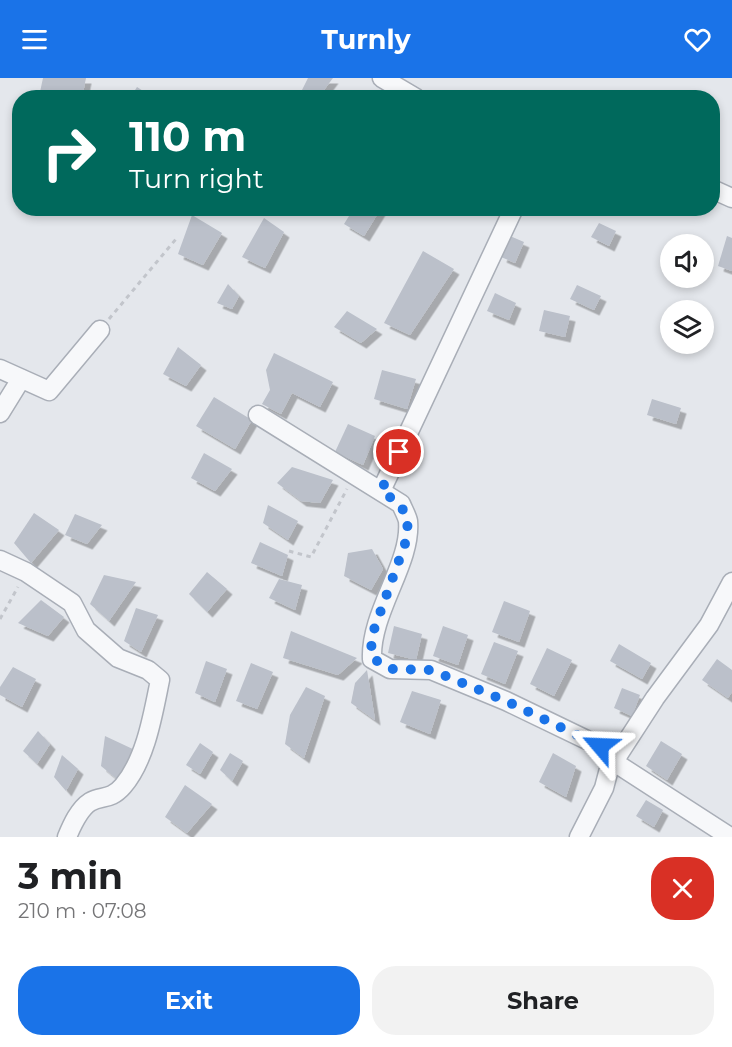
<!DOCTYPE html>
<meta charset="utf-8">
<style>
body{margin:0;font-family:Montserrat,sans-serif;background:#f2f2f2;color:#202124;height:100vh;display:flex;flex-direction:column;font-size:22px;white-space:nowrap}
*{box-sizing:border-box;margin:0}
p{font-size:20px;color:#757577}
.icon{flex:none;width:33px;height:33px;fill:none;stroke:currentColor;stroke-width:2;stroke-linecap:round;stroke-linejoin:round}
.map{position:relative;height:759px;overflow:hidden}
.panel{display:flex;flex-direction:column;background:#fff;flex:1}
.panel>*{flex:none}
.banner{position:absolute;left:12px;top:12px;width:708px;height:126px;border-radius:24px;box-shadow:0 3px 9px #0003;background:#00695c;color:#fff;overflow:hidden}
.controls{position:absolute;left:660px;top:156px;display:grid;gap:12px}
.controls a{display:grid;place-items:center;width:54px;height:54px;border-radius:50%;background:#fff;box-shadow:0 3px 9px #0003;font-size:30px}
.pin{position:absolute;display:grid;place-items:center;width:51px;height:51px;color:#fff;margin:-26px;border:3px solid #fff;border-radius:50%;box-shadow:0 2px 6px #0007}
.me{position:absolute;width:66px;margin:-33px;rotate:296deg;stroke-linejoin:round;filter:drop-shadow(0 0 4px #0008)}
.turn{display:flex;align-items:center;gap:21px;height:126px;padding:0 18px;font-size:27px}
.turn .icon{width:78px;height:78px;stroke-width:2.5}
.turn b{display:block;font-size:42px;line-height:51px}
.round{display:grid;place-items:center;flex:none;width:63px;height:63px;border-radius:24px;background:#f2f2f2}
.head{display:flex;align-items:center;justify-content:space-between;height:102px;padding:0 18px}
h1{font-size:36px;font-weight:700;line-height:45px}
.cta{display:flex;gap:12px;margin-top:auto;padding:12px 18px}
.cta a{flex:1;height:69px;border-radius:24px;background:#1a73e8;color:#fff;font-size:24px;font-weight:700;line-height:69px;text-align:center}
.cta a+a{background:#f2f2f2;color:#202124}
header{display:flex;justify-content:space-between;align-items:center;height:78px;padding:0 18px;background:#1a73e8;color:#fff;font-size:27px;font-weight:700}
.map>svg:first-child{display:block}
.building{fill:#bbc0ca;filter:url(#shadow)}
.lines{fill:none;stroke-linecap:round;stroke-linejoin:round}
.street-casing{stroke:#a9aeb7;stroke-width:21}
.path{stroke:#c2c5cb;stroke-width:3;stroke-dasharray:4.5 4.5;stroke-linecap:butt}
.street{stroke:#f7f8fa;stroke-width:18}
.route{stroke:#1a73e8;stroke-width:10;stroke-dasharray:0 18}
</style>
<header><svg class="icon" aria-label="menu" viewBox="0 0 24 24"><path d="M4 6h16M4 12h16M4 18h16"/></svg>Turnly<svg class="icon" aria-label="heart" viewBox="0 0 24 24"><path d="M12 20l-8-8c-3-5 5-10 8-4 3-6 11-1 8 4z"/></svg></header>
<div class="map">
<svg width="732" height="759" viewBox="0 0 732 759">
<defs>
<filter id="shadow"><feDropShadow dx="5.5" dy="5.5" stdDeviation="0" flood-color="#0004"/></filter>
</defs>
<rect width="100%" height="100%" fill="#e4e7ec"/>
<g class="building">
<polygon points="43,0 86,0 82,20 40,14"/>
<polygon points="308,0 333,0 318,20 298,20"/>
<polygon points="137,9 154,20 130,20"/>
<polygon points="354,130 380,132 364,158 344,146"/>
<polygon points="192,137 222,155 203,187 178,176"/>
<polygon points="264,140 284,154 265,190 242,179"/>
<polygon points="599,145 616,153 609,168 591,159"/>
<polygon points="510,158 524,164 515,185 501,179"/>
<polygon points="727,158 732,160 732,193 718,188"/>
<polygon points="423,173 454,191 410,257 384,245"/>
<polygon points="228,206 239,218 232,231 217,225"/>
<polygon points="577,207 601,218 594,232 570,221"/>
<polygon points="495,215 516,225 509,242 487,233"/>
<polygon points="544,232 570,238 565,259 539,253"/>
<polygon points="347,233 377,251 361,265 334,249"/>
<polygon points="178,269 201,287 186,308 163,296"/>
<polygon points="274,275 333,304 320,329 292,315 281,336 262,326 270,312 266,292"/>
<polygon points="382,292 416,301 407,331 374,321"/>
<polygon points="214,319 252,342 235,371 196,348"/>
<polygon points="652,321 681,330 676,346 647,337"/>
<polygon points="348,346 375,358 363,387 335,374"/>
<polygon points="204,375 232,391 215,413 191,400"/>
<polygon points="292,389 333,402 320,425 301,423 277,405"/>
<polygon points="268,427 298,443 288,462 263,445"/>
<polygon points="34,435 59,452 31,485 14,465"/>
<polygon points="75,436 102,447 87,466 65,457"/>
<polygon points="260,464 288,477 282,498 251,485"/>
<polygon points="372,471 383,491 371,512 344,498 348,475"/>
<polygon points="207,494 227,511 207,534 189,516"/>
<polygon points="104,497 136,504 109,543 90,526"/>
<polygon points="279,501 302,507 295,532 269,520"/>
<polygon points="41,522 64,539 48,558 18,545"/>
<polygon points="504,523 530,533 519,564 492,554"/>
<polygon points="136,530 158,537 141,574 124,563"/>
<polygon points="394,548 422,556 416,582 388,575"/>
<polygon points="443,548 468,557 458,587 433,578"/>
<polygon points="291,553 357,580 338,597 283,580"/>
<polygon points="494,564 518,573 505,606 481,596"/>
<polygon points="619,566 651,585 642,601 610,583"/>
<polygon points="547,570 572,582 554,618 530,606"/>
<polygon points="717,581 732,592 732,614 728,620 702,602"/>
<polygon points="206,583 227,591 215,624 195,615"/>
<polygon points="251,585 273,594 257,631 236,623"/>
<polygon points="13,589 36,601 22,629 0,617 0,609"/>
<polygon points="367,592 375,642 351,625 355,605"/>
<polygon points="306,609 325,618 304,680 285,666 290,637"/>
<polygon points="622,610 640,617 632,638 614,630"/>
<polygon points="412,613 441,622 430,656 400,644"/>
<polygon points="38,653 50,666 37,686 23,673"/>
<polygon points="105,658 137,673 118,702 101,688"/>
<polygon points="661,663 682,676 667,702 646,688"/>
<polygon points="200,665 213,674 200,696 186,687"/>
<polygon points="230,675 243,683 232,703 220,692"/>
<polygon points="553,675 576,688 566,719 539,704"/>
<polygon points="62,677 78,691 66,713 54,699"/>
<polygon points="185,707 212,726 187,755 165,739"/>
<polygon points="646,722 663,732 654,749 636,738"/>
</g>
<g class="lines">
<g class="street-casing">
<g id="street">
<polyline points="382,0 416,20"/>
<polyline points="712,111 732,120"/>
<polyline points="0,291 49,313 100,252"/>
<polyline points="0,335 21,301"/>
<path d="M 258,337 L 401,426 C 403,431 407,438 408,443 C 412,485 370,534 372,581 L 390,591 L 431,592 L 506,623 L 618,677"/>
<polyline points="381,413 514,130"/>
<path d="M 0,482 L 26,494 L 72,525 L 86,552 L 118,580 L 148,592 L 160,602 C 153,636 146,681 123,708 C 110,723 102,717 90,724 C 79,731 72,747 67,759"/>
<polyline points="614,684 730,759"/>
<polyline points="579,759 604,710 609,691 655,620 709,547 732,504"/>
</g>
</g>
<g class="path">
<polyline points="109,241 176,161"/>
<polyline points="289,473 311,479 347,411"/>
<polyline points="0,541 18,509"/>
</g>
<use href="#street" class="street"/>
</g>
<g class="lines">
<polyline class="route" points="399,374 381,413 400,426 408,442 406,463 371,560 372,580 390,591 431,592 506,623 600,668"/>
</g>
</svg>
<div class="controls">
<a><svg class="icon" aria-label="sound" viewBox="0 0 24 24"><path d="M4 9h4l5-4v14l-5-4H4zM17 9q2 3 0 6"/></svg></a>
<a><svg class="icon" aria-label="layers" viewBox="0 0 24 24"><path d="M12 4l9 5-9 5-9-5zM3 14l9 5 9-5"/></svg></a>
</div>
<div class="pin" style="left:399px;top:374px;background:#d93025"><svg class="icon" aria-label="arrive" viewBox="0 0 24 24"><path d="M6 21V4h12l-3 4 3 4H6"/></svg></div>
<svg class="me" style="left:600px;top:668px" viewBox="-20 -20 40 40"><path d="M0-17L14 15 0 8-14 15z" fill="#1a73e8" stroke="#fff" stroke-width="4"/></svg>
<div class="banner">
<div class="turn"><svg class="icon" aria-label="right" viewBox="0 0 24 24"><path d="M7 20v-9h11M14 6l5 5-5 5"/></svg><div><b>110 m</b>Turn right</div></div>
</div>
</div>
<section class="panel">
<div class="head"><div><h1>3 min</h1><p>210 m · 07:08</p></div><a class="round" style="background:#d93025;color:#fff"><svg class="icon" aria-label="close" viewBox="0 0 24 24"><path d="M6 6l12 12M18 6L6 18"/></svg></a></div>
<div class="cta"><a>Exit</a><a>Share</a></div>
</section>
